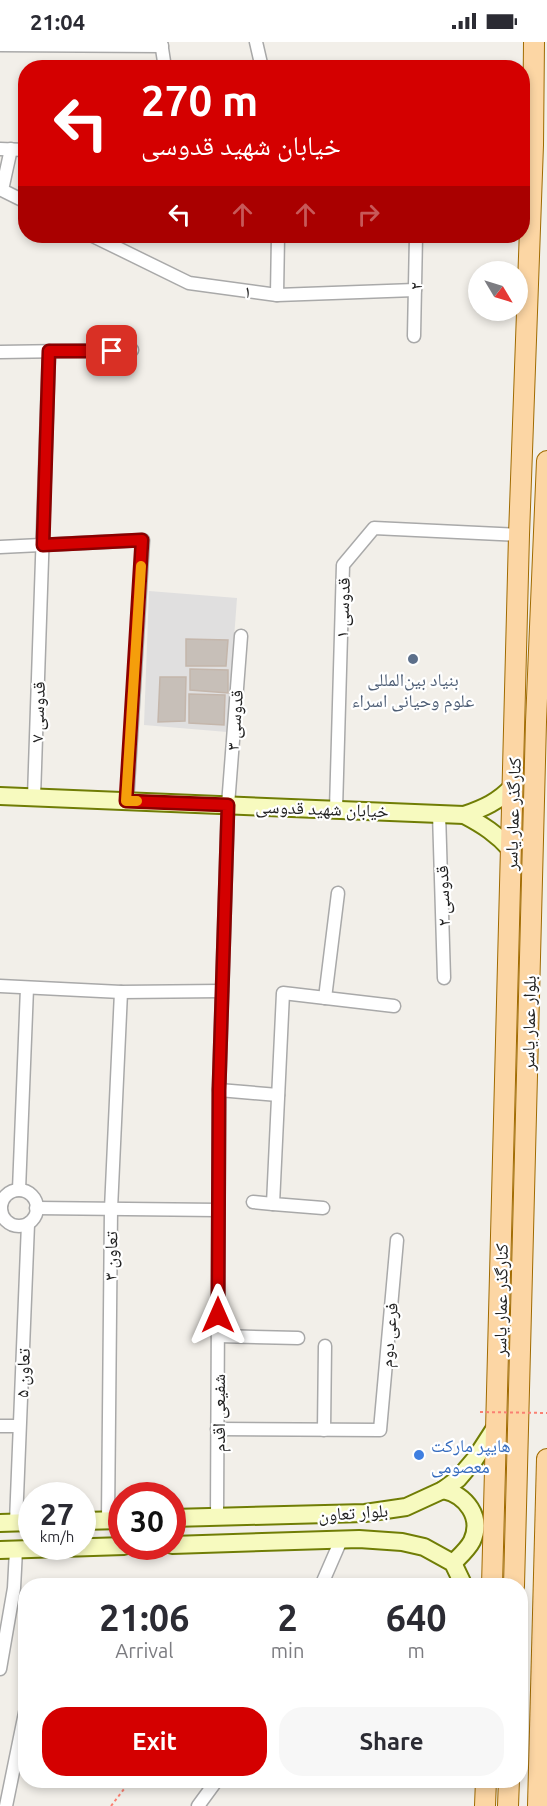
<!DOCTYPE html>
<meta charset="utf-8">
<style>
body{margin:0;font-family:Ubuntu,"Noto Naskh Arabic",sans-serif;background:#f7f7f7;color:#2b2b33;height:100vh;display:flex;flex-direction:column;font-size:22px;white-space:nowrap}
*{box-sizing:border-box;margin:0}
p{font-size:20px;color:#7c7c81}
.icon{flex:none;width:33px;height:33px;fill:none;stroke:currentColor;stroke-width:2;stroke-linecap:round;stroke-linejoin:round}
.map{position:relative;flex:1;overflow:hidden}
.side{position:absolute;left:18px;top:1536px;width:510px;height:210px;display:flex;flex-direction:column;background:#fff;border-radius:24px;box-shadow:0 3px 9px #0003}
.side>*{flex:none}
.hud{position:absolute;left:18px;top:18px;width:512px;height:183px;border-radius:24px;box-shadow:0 3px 9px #0003;background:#d40000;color:#fff;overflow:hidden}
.needle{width:39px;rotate:128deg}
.buttons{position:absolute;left:468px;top:219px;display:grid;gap:12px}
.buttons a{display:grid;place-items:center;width:60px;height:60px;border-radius:50%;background:#fff;box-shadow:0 3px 9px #0003;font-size:30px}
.speed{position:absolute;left:18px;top:1440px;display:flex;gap:12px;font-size:30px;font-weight:700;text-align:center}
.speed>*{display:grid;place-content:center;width:78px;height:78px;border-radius:50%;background:#fff;box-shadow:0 3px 9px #0003;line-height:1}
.speed small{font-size:15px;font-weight:400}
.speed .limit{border:9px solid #d22;background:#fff;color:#111}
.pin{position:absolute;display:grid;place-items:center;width:51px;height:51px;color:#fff;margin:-26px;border-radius:12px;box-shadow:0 3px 9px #0006}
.me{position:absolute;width:66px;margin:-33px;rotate:0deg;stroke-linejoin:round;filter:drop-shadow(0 0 4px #0008)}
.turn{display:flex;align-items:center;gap:21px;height:126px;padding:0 24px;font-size:27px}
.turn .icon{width:78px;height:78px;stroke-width:2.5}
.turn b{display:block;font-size:42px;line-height:51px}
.lanes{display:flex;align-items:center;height:57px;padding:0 24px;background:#0003;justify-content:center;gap:30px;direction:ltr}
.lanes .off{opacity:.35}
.eta{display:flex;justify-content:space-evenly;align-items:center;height:102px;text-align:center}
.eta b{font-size:36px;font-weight:700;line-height:42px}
.primary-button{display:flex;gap:12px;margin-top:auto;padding:12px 24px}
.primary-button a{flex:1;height:69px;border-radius:24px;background:#d40000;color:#fff;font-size:24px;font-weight:700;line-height:69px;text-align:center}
.primary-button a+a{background:#f7f7f7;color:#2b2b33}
.status{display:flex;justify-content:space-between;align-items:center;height:42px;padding:0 30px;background:#fff;direction:ltr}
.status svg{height:16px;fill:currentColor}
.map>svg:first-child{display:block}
.residential{fill:#e0dfdf}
.building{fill:#c7bfb8;stroke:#c4b6ab;stroke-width:1.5}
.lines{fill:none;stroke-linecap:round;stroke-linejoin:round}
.minor-casing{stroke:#a9a9a9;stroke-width:15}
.secondary-casing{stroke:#707d05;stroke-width:20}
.primary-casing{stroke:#a06b00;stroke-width:22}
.path{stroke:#fa8072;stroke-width:2;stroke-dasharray:3 3;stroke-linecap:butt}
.minor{stroke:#fff;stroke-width:12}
.secondary{stroke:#f7fabf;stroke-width:16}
.primary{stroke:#fcd6a4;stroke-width:20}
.path-bridge{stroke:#fa8072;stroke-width:2;stroke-dasharray:3 3;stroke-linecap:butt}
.route-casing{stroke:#8a0000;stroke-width:15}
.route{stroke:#d40000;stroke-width:10}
.slow{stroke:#f59e0b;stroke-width:10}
.service-dot{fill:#5c6f8a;stroke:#fff;stroke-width:2}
.shop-dot{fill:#3f7fe0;stroke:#fff;stroke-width:2}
.labels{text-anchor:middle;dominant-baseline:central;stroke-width:4.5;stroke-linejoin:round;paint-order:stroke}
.street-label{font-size:18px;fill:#222;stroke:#fff}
.service-label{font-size:18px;fill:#4e5e75;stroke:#fff}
.shop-label{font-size:18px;fill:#366cbe;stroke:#fff;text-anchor:start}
</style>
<div class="status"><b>21:04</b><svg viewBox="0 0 49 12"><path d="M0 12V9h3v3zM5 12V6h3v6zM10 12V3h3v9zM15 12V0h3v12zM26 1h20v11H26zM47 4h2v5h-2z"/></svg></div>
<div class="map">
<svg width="547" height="1764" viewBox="0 0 547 1764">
<rect width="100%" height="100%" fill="#f2efe9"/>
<polygon class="residential" points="149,549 237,556 227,690 144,683"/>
<g class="building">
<polygon points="186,597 228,598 226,624 186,624"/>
<polygon points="190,627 228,628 228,651 190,648"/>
<polygon points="160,635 186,635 185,679 158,680"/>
<polygon points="189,652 225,653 224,683 189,681"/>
</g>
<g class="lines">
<g class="minor-casing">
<g id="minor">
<polyline points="161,0 165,26"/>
<polyline points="256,0 262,26"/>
<polyline points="0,3 162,4"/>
<polyline points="0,107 26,108"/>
<polyline points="11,107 2,148 26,160"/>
<polyline points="93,194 189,241 277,253 415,248"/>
<polyline points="277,253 278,194"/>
<polyline points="414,294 416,194"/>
<polyline points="0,310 132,308"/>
<polyline points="0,505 143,498 127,759"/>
<polyline points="34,755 49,309"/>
<polyline points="336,767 343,523 374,486 519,493"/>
<polyline points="439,771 444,936"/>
<polyline points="0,944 121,950 222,949"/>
<polyline points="325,956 338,851"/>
<polyline points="219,1048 278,1053"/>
<circle cx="19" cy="1166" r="18"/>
<polyline points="19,1148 27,946"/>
<polyline points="253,1160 273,1162"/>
<polyline points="36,1166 218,1168"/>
<polyline points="323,1166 273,1162 283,951 394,964"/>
<polyline points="218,1294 298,1296"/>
<polyline points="0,1384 19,1384"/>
<polyline points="217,1387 380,1388 397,1198"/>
<polyline points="324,1388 325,1304"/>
<polyline points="217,1475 219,1048 228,763 241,594"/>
<polyline points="108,1478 111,1167 121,950"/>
<polyline points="16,1480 28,1182"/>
<polyline points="321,1544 341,1498"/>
<polyline points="0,1627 14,1546 16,1508"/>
<polyline points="6,1764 26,1666"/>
<polyline points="198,1764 217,1738"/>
</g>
</g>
<g class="secondary-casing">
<g id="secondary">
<path d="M 0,754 L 464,773 C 483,783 497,792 511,808"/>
<path d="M 464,773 C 484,766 498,760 513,744"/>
<path d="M 443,1448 C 466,1453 483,1475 472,1499 C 468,1507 460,1514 453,1521"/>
<polyline points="172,1476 365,1471 406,1465 443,1448 458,1437 475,1417 497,1383"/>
<polyline points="82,1479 122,1478"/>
<polyline points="0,1481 32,1480"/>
<polyline points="172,1503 359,1497 402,1500 424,1505 453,1521 464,1544"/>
<polyline points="0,1508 124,1504"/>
</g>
</g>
<g class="primary-casing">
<g id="primary">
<polyline points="492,1544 519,493 533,103 534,0"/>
<polyline points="514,1544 536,680 547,419"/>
<polyline points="485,1764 486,1738"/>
<polyline points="508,1764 509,1738"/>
<polyline points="538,1764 547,1417"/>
</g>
</g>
<g class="path">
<polyline points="185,1539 185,1544"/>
<polyline points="158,1541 159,1544"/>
<polyline points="111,1764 131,1738"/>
</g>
<use href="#minor" class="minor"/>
<use href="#secondary" class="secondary"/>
<use href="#primary" class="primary"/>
<polyline class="path-bridge" points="480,1370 547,1371"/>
</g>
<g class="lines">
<g class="route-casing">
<polyline id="route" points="112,309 49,309 43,503 142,498 126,759 228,763 219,1048 218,1273"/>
</g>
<use href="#route" class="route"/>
<polyline class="slow" points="137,759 126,759 141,524"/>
</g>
<circle class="service-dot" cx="413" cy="617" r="6"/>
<circle class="shop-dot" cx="419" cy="1413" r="6"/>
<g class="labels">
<g class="street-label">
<text transform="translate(415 244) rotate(-89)">۲</text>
<text transform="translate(248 249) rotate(8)">۱</text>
<text transform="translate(342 566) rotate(-88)">قدوسی ۱</text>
<text transform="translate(37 670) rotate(-88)">قدوسی ۷</text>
<text transform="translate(234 678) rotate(-86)">قدوسی ۳</text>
<text transform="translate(322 766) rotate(2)">خیابان شهید قدوسی</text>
<text transform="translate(512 772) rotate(-88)">کنارگذر عمار یاسر</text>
<text transform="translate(442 854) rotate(-92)">قدوسی ۲</text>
<text transform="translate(528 981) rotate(-89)">بلوار عمار یاسر</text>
<text transform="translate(110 1214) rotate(-89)">تعاون ۳</text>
<text transform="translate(500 1258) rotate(-89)">کنارگذر عمار یاسر</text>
<text transform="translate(388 1293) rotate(-85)">فرعی دوم</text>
<text transform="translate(22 1331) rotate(-88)">تعاون ۵</text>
<text transform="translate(218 1371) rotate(-90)">شفیعی اقدم</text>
<text transform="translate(353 1470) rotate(-4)">بلوار تعاون</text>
</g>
<g class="service-label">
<text x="413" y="637">بنیاد بین‌المللی<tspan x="413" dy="21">علوم وحیانی اسراء</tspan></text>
</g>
<g class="shop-label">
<text x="431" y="1403">هایپر مارکت<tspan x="431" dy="21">معصومی</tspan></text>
</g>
</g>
</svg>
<div class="buttons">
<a><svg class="needle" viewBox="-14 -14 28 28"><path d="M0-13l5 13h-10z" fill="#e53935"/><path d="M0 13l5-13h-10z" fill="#7c7c81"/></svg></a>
</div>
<div class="speed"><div>27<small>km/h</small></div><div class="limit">30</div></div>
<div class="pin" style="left:112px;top:309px;background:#d93025"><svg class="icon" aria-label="arrive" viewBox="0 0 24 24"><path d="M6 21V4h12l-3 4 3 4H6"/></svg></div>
<svg class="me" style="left:218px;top:1273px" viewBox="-20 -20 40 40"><path d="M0-17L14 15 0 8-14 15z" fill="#d40000" stroke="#fff" stroke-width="4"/></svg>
<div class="hud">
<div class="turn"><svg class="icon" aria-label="left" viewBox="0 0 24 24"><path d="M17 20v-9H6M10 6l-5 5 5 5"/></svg><div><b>270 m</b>خیابان شهید قدوسی</div></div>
<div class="lanes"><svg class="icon" aria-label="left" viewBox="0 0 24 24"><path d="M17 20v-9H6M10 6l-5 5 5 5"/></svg><svg class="icon off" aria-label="ahead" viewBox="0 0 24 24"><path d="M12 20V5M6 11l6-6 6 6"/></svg><svg class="icon off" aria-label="ahead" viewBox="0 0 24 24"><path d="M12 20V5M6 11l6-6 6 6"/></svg><svg class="icon off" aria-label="right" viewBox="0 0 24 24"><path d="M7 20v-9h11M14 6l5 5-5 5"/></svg></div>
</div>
<section class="side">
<div class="eta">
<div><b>21:06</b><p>Arrival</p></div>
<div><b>2</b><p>min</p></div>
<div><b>640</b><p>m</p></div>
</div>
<div class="primary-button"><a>Exit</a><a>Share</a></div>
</section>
</div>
